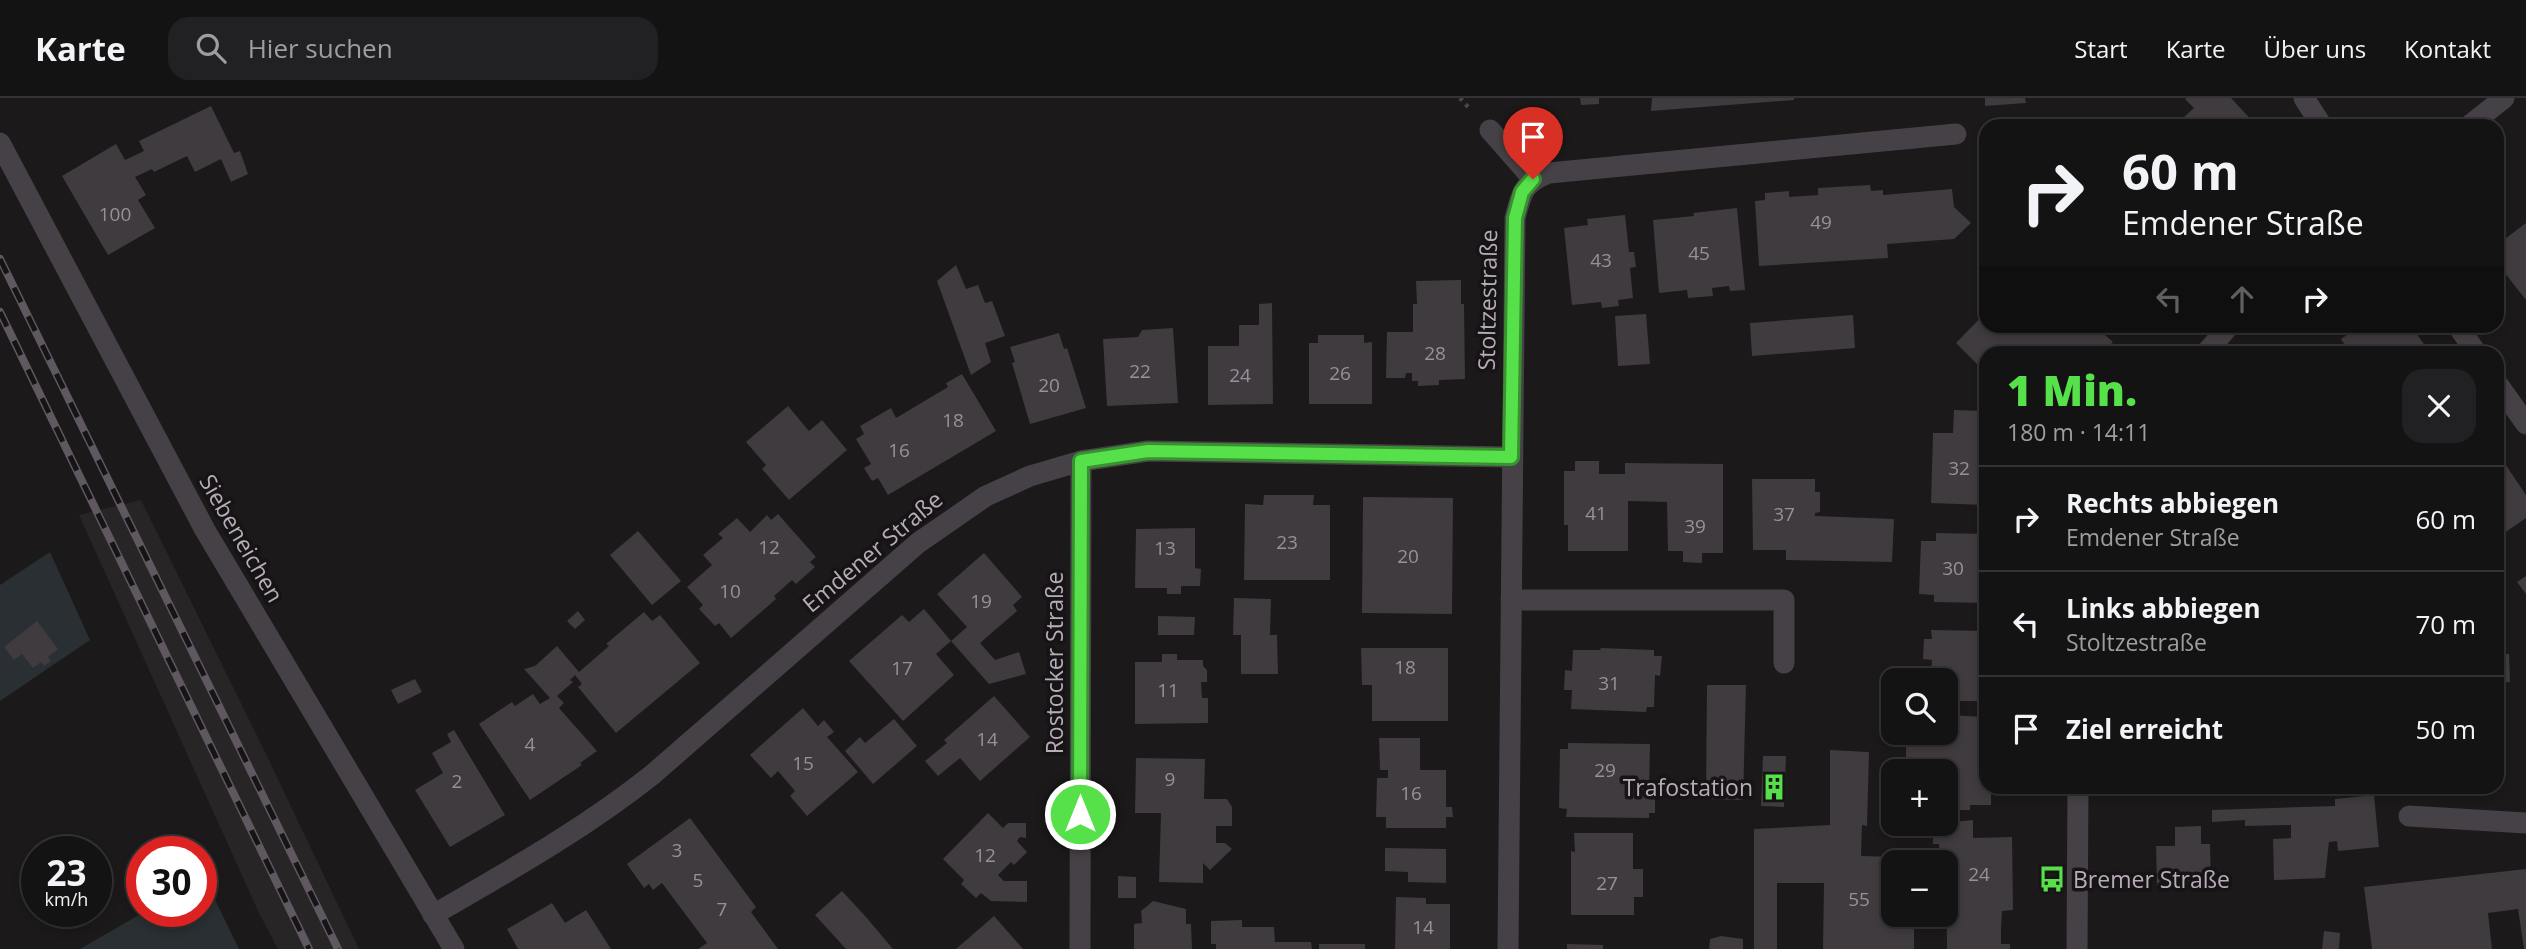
<!DOCTYPE html>
<html lang="de">
<meta charset="utf-8">
<style>
body{margin:0;font-family:"Open Sans",sans-serif;background:#212022;color:#f1f3f6;height:100vh;display:flex;flex-direction:column;font-size:26px;white-space:nowrap}
*{box-sizing:border-box;margin:0}
p{font-size:23px;color:#9d9ea0}
.icon{flex:none;width:38px;height:38px;fill:none;stroke:currentColor;stroke-width:2;stroke-linecap:round;stroke-linejoin:round}
.map{position:relative;flex:1;overflow:hidden}
.side{position:absolute;left:1979px;top:248px;width:525px;height:448px;display:flex;flex-direction:column;background:#141314;border-radius:21px;box-shadow:0 4px 10px #0003,0 0 0 2px #333234}
.side>*{flex:none}
.banner{position:absolute;left:1979px;top:21px;width:525px;height:214px;border-radius:21px;box-shadow:0 4px 10px #0003,0 0 0 2px #333234;background:#141314;color:#f1f3f6;overflow:hidden}
.fabs{position:absolute;left:1881px;top:570px;display:grid;gap:14px}
.fabs a{display:grid;place-items:center;width:77px;height:77px;border-radius:14px;background:#141314;box-shadow:0 4px 10px #0003,0 0 0 2px #333234;font-size:35px}
.speed{position:absolute;left:21px;top:738px;display:flex;gap:14px;font-size:35px;font-weight:700;text-align:center}
.speed>*{display:grid;place-content:center;width:91px;height:91px;border-radius:50%;background:#141314;box-shadow:0 4px 10px #0003,0 0 0 2px #333234;line-height:1}
.speed small{font-size:18px;font-weight:400}
.speed .limit{border:10px solid #d22;background:#fff;color:#111}
.pin{position:absolute;display:grid;place-items:center;width:60px;height:60px;color:#fff;margin:-72px -30px;border-radius:50% 50% 50% 0;rotate:-45deg;box-shadow:0 0 7px #0007}
.pin .icon{rotate:45deg}
.me{position:absolute;width:77px;margin:-38px;rotate:0deg;stroke-linejoin:round;filter:drop-shadow(0 0 5px #0008)}
.turn{display:flex;align-items:center;gap:24px;height:147px;padding:0 28px;font-size:32px}
.turn .icon{width:91px;height:91px;stroke-width:2.5}
.turn b{display:block;font-size:49px;line-height:60px}
.lanes{display:flex;align-items:center;height:66px;padding:0 28px;background:#0003;justify-content:center;gap:35px;direction:ltr}
.lanes .off{opacity:.35}
.round{display:grid;place-items:center;flex:none;width:74px;height:74px;border-radius:21px;background:#212022}
.overview{display:flex;align-items:center;justify-content:space-between;height:119px;padding:0 28px}
h1{font-size:42px;font-weight:800;line-height:52px;color:#56e14a}
ul{padding:0;list-style:none}
li{display:flex;align-items:center;gap:21px;height:105px;padding:0 28px;border-top:2px solid #333234}
li div{flex:1}
li b{display:block;font-size:26px}
li em{font-style:normal}
header{display:flex;align-items:center;gap:42px;box-sizing:border-box;height:98px;padding:0 35px;background:#141314;border-bottom:2px solid #333234}
header strong{font-size:33px}
nav{display:flex;gap:38px;margin-inline-start:auto;font-size:24px}
.search{width:490px;height:63px;background:#212022;display:flex;align-items:center;gap:18px;box-sizing:border-box;padding:0 24px;border-radius:21px;color:#9d9ea0;font-size:26px}
.map>svg:first-child{display:block}
.built{fill:#282527}
.green{fill:#292f32}
.building{fill:#3f3b3f}
.lines{fill:none;stroke-linecap:round;stroke-linejoin:round}
.path{stroke:#4b444b;stroke-width:4.5;stroke-dasharray:3.5 5;stroke-linecap:butt}
.minor{stroke:#464146;stroke-width:21}
.rail-casing{stroke:#605860;stroke-width:8}
.rail{stroke:#161415;stroke-width:5;stroke-dasharray:16;stroke-linecap:butt}
.route-casing{stroke:#389230;stroke-width:18}
.route{stroke:#56e14a;stroke-width:12}
.labels{text-anchor:middle;dominant-baseline:central;stroke-width:7;stroke-linejoin:round;paint-order:stroke}
.number-label{font-size:19px;fill:#9a909a}
.street-label{font-size:23px;fill:#b8acb9;stroke:#161415}
.poi-label{font-size:23px;fill:#b8acb9;stroke:#161415;text-anchor:end}
</style>
<header>
<strong>Karte</strong>
<div class="search"><svg class="icon" aria-label="search" viewBox="0 0 24 24"><circle cx="10" cy="10" r="6"/><path d="M15 15l6 6"/></svg>Hier suchen</div>
<nav><a>Start</a><a>Karte</a><a>Über uns</a><a>Kontakt</a></nav>
</header>
<div class="map">
<svg width="2526" height="851" viewBox="0 0 2526 851">
<rect width="100%" height="100%" fill="#1b191a"/>
<polygon class="built" points="141,402 266,656 359,851 278,851 259,815 79,417"/>
<g class="green">
<polygon points="50,454 90,542 0,603 0,487"/>
<polygon points="204,779 239,851 80,851 144,814 201,814 201,780"/>
</g>
<g class="building">
<polygon points="1580,0 1599,0 1599,6 1581,7"/>
<polygon points="1652,0 1794,0 1794,2 1651,13"/>
<polygon points="1985,0 2025,0 2026,5 1985,8"/>
<polygon points="2187,0 2231,0 2257,28 2174,28 2194,10 2185,1"/>
<polygon points="211,8 234,55 240,53 248,76 231,84 221,61 195,74 187,58 154,74 152,71 135,79 146,97 138,102 155,130 108,157 62,78 116,46 125,62 144,53 139,43"/>
<polygon points="1870,87 1871,93 1883,92 1883,97 1952,91 1954,109 1971,125 1954,141 1887,146 1888,160 1759,168 1755,103 1765,102 1765,95 1789,93 1789,99 1818,97 1818,90"/>
<polygon points="1737,110 1745,192 1730,193 1729,188 1712,190 1713,198 1688,200 1687,192 1659,195 1653,122 1694,118 1693,115"/>
<polygon points="1625,117 1629,154 1634,154 1636,169 1630,170 1633,200 1618,202 1619,208 1602,210 1601,204 1572,207 1564,130 1588,127 1587,121"/>
<polygon points="2526,125 2526,202 2497,165 2497,147"/>
<polygon points="956,167 966,191 978,187 985,205 992,203 1005,238 985,245 991,264 971,277 937,183"/>
<polygon points="1461,182 1461,206 1464,206 1465,281 1439,282 1439,287 1418,288 1418,283 1412,283 1412,275 1406,275 1405,280 1386,280 1387,234 1413,234 1413,206 1417,206 1416,183"/>
<polygon points="1272,205 1273,306 1208,307 1208,248 1239,248 1239,227 1259,227 1259,206"/>
<polygon points="1986,214 1986,228 2114,228 2105,237 2113,244 2101,256 1986,256 1986,275 1956,245"/>
<polygon points="1646,216 1650,266 1618,268 1615,218"/>
<polygon points="1853,217 1855,250 1752,258 1750,225"/>
<polygon points="2360,228 2411,228 2431,256 2338,256 2346,249 2341,241"/>
<polygon points="1173,230 1178,305 1107,308 1103,241 1138,239 1142,232"/>
<polygon points="1059,235 1064,251 1067,250 1086,310 1030,326 1012,265 1015,264 1010,249"/>
<polygon points="1318,237 1364,237 1364,245 1372,244 1372,306 1309,306 1309,245 1318,245"/>
<polygon points="962,276 996,333 888,397 878,380 872,383 864,370 871,366 856,341 864,336 860,328 891,310 896,320 948,289 946,285"/>
<polygon points="788,308 809,333 822,322 847,352 789,402 762,371 766,367 746,344"/>
<polygon points="1954,312 1986,313 1986,407 1931,405 1933,335 1953,335"/>
<polygon points="2497,354 2526,397 2526,420 2497,440"/>
<polygon points="1575,363 1599,363 1599,376 1625,376 1625,365 1723,366 1723,455 1702,455 1702,465 1683,464 1683,453 1668,453 1667,404 1628,403 1628,453 1568,453 1568,427 1564,427 1564,373 1575,373"/>
<polygon points="1752,381 1815,381 1815,394 1820,394 1820,414 1815,415 1815,418 1894,421 1892,464 1786,462 1786,452 1753,452"/>
<polygon points="1264,397 1314,397 1313,407 1330,407 1330,482 1244,482 1245,406 1263,407"/>
<polygon points="1363,399 1453,400 1452,516 1362,515"/>
<polygon points="778,416 816,459 810,464 815,469 796,486 792,482 774,498 776,501 731,540 719,525 715,528 699,511 703,507 687,489 712,467 703,457 723,440 718,436 737,420 750,434 767,417 771,422"/>
<polygon points="1195,430 1195,470 1201,471 1200,488 1181,488 1181,496 1167,496 1167,490 1135,490 1136,431"/>
<polygon points="638,433 681,483 652,507 610,457"/>
<polygon points="1936,435 1986,436 1986,505 1934,504 1934,497 1919,496 1921,443 1936,443"/>
<polygon points="984,455 1022,499 1013,507 1017,513 980,545 995,562 1019,554 1026,576 989,586 951,543 967,529 937,496"/>
<polygon points="2526,478 2526,496 2517,484"/>
<polygon points="1234,500 1271,501 1270,537 1277,537 1278,576 1241,576 1241,537 1233,537"/>
<polygon points="924,511 951,543 936,556 954,577 903,623 849,563 902,517 909,524"/>
<polygon points="578,513 585,522 575,531 567,523"/>
<polygon points="644,514 652,523 660,517 700,565 616,635 578,589 582,586 575,577 570,582 573,584 557,598 564,605 559,610 597,653 580,665 582,667 530,702 479,626 512,604 515,608 533,596 540,606 550,600 524,571 535,568 557,548 579,574 609,548 606,546"/>
<polygon points="1158,518 1195,519 1194,537 1158,537"/>
<polygon points="37,523 58,551 48,559 51,563 44,568 41,564 33,570 22,556 14,562 4,549"/>
<polygon points="1931,532 1986,533 1986,603 1946,603 1946,583 1922,583 1923,573 1931,573 1932,562 1923,561 1924,541 1932,541"/>
<polygon points="1361,550 1448,550 1448,623 1372,623 1372,587 1362,587"/>
<polygon points="1601,550 1654,552 1654,558 1662,558 1660,578 1655,577 1654,609 1647,609 1646,614 1571,611 1572,592 1564,592 1565,572 1572,573 1573,552 1600,552"/>
<polygon points="1162,556 1177,556 1177,562 1203,562 1203,568 1207,572 1207,584 1201,584 1202,600 1208,600 1208,625 1135,626 1135,564 1162,564"/>
<polygon points="2497,556 2509,556 2510,584 2497,585"/>
<polygon points="415,581 422,594 398,606 391,592"/>
<polygon points="1707,587 1746,587 1743,702 1706,701"/>
<polygon points="994,598 1030,639 980,683 960,660 938,678 925,663 947,645 944,642"/>
<polygon points="2503,608 2505,627 2497,628 2497,609"/>
<polygon points="803,610 818,628 824,622 834,634 827,639 858,674 807,718 790,698 795,693 778,673 771,680 750,657"/>
<polygon points="1947,617 1986,619 1986,690 1991,690 1991,707 1970,707 1970,712 1955,712 1955,706 1946,705 1946,674 1906,674 1906,638 1946,638"/>
<polygon points="894,621 917,648 873,686 845,653 860,639 865,645"/>
<polygon points="454,632 505,717 450,749 415,692 443,675 432,655 451,644 447,636"/>
<polygon points="1379,640 1420,640 1420,672 1446,672 1446,709 1452,709 1453,719 1446,719 1446,730 1386,730 1386,719 1376,719 1377,680 1388,680 1388,672 1380,672"/>
<polygon points="1568,645 1650,646 1649,693 1655,693 1655,715 1649,715 1649,720 1566,719 1567,711 1559,710 1560,651 1568,651"/>
<polygon points="1830,652 1869,654 1867,728 1862,727 1861,758 1897,759 1897,765 1894,765 1894,817 1897,817 1897,828 1914,829 1914,851 1823,851 1824,785 1777,785 1777,851 1754,851 1754,731 1830,727"/>
<polygon points="1763,658 1786,658 1784,709 1761,708"/>
<polygon points="1136,660 1205,661 1204,701 1227,701 1232,709 1232,728 1216,728 1216,745 1225,745 1232,751 1210,772 1203,765 1203,785 1159,784 1161,715 1135,715"/>
<polygon points="2374,697 2379,749 2338,753 2337,743 2329,744 2325,780 2274,782 2273,741 2291,740 2291,727 2245,728 2245,722 2212,724 2212,712 2335,708 2335,701"/>
<polygon points="988,715 1003,730 1008,725 1026,725 1026,740 1020,739 1017,743 1027,754 1014,767 1011,764 998,777 1004,783 1027,783 1027,804 991,803 981,795 976,800 961,786 964,782 943,761"/>
<polygon points="690,720 756,809 751,814 778,851 698,851 707,845 662,785 653,792 649,786 644,790 627,766"/>
<polygon points="1973,722 1973,740 2012,739 2013,812 2002,813 2001,832 2001,846 2010,846 2010,851 1947,851 1946,765 1940,765 1939,746 1933,746 1933,726"/>
<polygon points="2201,728 2201,746 2210,746 2211,786 2157,787 2156,748 2175,748 2175,729"/>
<polygon points="1574,735 1633,735 1633,771 1643,771 1643,799 1634,799 1634,817 1571,817 1571,753 1575,754"/>
<polygon points="1385,750 1446,751 1446,785 1408,784 1408,774 1385,773"/>
<polygon points="2526,771 2526,851 2524,851 2518,811 2488,815 2492,851 2372,851 2364,789"/>
<polygon points="1118,778 1136,779 1136,800 1118,800"/>
<polygon points="842,793 866,819 893,851 846,851 815,817"/>
<polygon points="1396,799 1426,800 1426,806 1450,806 1450,851 1395,851"/>
<polygon points="1153,803 1186,811 1186,826 1191,826 1192,851 1134,851 1134,826 1142,825 1141,813"/>
<polygon points="552,805 565,825 586,812 611,851 518,851 507,831"/>
<polygon points="994,818 1023,851 956,851"/>
<polygon points="1242,822 1242,829 1274,829 1275,844 1311,844 1312,851 1216,851 1216,846 1211,846 1211,823"/>
<polygon points="2324,833 2340,835 2339,851 2322,851"/>
<polygon points="1721,838 1743,841 1743,851 1709,851 1710,841"/>
<rect x="1319" y="846" width="46" height="5"/>
<polygon points="1567,846 1603,847 1603,851 1567,851"/>
</g>
<g class="lines">
<polyline class="path" points="1460,0 1469,10"/>
<g class="minor">
<polyline points="2304,0 2322,28"/>
<polyline points="2469,28 2504,0"/>
<polyline points="1490,32 1533,81"/>
<polyline points="0,45 205,432 454,851"/>
<polyline points="2458,228 2477,256"/>
<polyline points="2205,256 2229,228"/>
<polyline points="2497,285 2526,326"/>
<polyline points="1511,502 1784,502 1784,565"/>
<polyline points="2409,718 2526,725"/>
<path d="M 433,817 C 509,773 584,731 652,677 L 918,445 L 986,398 L 1030,378 L 1081,363 L 1148,353 L 1512,359"/>
<polyline points="1080,851 1081,363"/>
<path d="M 1508,851 L 1515,120 C 1522,94 1523,85 1549,75 L 1956,36"/>
<polyline points="2077,851 2078,690"/>
</g>
<g class="rail-casing">
<g id="rail">
<polyline points="0,161 338,851"/>
<polyline points="0,214 309,851"/>
</g>
</g>
<use href="#rail" class="rail"/>
</g>
<g class="lines">
<g class="route-casing">
<polyline id="route" points="1080,716 1081,363 1148,353 1511,359 1515,120 1522,94 1533,81"/>
</g>
<use href="#route" class="route"/>
</g>
<defs>
<g id="building-bare" transform="scale(2.1)"><path d="M-4-6H4V6H1V3H-1V6H-4ZM-2.5-4.3h1.7v1.8h-1.7ZM.8-4.3h1.7v1.8H.8ZM-2.5-1h1.7V.8h-1.7ZM.8-1h1.7V.8H.8Z" fill="#56e14a" stroke="#161415" stroke-width="2.5" paint-order="stroke"/></g>
<g id="bus-bare" transform="scale(2.1)"><path d="M-5-6H5V4H4V6H2V4H-2V6H-4V4H-5ZM-3.5-4V0h7V-4ZM-3.5 1.2v1.5H-2V1.2ZM2 1.2v1.5H3.5V1.2Z" fill="#56e14a" stroke="#161415" stroke-width="2.5" paint-order="stroke"/></g>
</defs>
<g fill-rule="evenodd">
<use href="#building-bare" x="1774" y="689"/>
<use href="#bus-bare" x="2052" y="781"/>
</g>
<g class="labels">
<g class="number-label">
<text x="115" y="116">100</text>
<text x="1821" y="124">49</text>
<text x="1699" y="155">45</text>
<text x="1601" y="162">43</text>
<text x="1435" y="255">28</text>
<text x="1140" y="273">22</text>
<text x="1340" y="275">26</text>
<text x="1240" y="277">24</text>
<text x="1049" y="287">20</text>
<text x="953" y="322">18</text>
<text x="899" y="352">16</text>
<text x="1959" y="370">32</text>
<text x="1596" y="415">41</text>
<text x="1784" y="416">37</text>
<text x="1695" y="428">39</text>
<text x="1287" y="444">23</text>
<text x="769" y="449">12</text>
<text x="1165" y="450">13</text>
<text x="1408" y="458">20</text>
<text x="1953" y="470">30</text>
<text x="730" y="493">10</text>
<text x="981" y="503">19</text>
<text x="1405" y="569">18</text>
<text x="902" y="570">17</text>
<text x="1609" y="585">31</text>
<text x="1168" y="592">11</text>
<text x="987" y="641">14</text>
<text x="530" y="646">4</text>
<text x="803" y="665">15</text>
<text x="1605" y="672">29</text>
<text x="1170" y="681">9</text>
<text x="457" y="683">2</text>
<text x="1411" y="695">16</text>
<text x="677" y="752">3</text>
<text x="985" y="757">12</text>
<text x="1979" y="776">24</text>
<text x="698" y="782">5</text>
<text x="1607" y="785">27</text>
<text x="1859" y="801">55</text>
<text x="722" y="811">7</text>
<text x="1423" y="829">14</text>
</g>
<g class="street-label">
<text transform="translate(1487 202) rotate(-89)">Stoltzestraße</text>
<text transform="translate(242 440) rotate(60)">Siebeneichen</text>
<text transform="translate(872 453) rotate(-40)">Emdener Straße</text>
<text transform="translate(1054 565) rotate(-90)">Rostocker Straße</text>
</g>
<g class="poi-label">
<text x="1753" y="689">Trafostation</text>
<text x="2073" y="781" text-anchor="start">Bremer Straße</text>
</g>
</g>
</svg>
<div class="fabs">
<a><svg class="icon" aria-label="search" viewBox="0 0 24 24"><circle cx="10" cy="10" r="6"/><path d="M15 15l6 6"/></svg></a>
<a>+</a>
<a>−</a>
</div>
<div class="speed"><div>23<small>km/h</small></div><div class="limit">30</div></div>
<div class="pin" style="left:1533px;top:81px;background:#d93025"><svg class="icon" aria-label="arrive" viewBox="0 0 24 24"><path d="M6 21V4h12l-3 4 3 4H6"/></svg></div>
<svg class="me" style="left:1080px;top:716px" viewBox="-20 -20 40 40"><circle r="17" fill="#56e14a" stroke="#fff" stroke-width="3"/><path d="M0-11L8 9 0 5-8 9z" fill="#fff"/></svg>
<div class="banner">
<div class="turn"><svg class="icon" aria-label="right" viewBox="0 0 24 24"><path d="M7 20v-9h11M14 6l5 5-5 5"/></svg><div><b>60 m</b>Emdener Straße</div></div>
<div class="lanes"><svg class="icon off" aria-label="left" viewBox="0 0 24 24"><path d="M17 20v-9H6M10 6l-5 5 5 5"/></svg><svg class="icon off" aria-label="ahead" viewBox="0 0 24 24"><path d="M12 20V5M6 11l6-6 6 6"/></svg><svg class="icon" aria-label="right" viewBox="0 0 24 24"><path d="M7 20v-9h11M14 6l5 5-5 5"/></svg></div>
</div>
<section class="side">
<div class="overview"><div><h1>1 Min.</h1><p>180 m · 14:11</p></div><a class="round"><svg class="icon" aria-label="close" viewBox="0 0 24 24"><path d="M6 6l12 12M18 6L6 18"/></svg></a></div>
<ul>
<li><svg class="icon" aria-label="right" viewBox="0 0 24 24"><path d="M7 20v-9h11M14 6l5 5-5 5"/></svg><div><b>Rechts abbiegen</b><p>Emdener Straße</p></div><em>60 m</em></li>
<li><svg class="icon" aria-label="left" viewBox="0 0 24 24"><path d="M17 20v-9H6M10 6l-5 5 5 5"/></svg><div><b>Links abbiegen</b><p>Stoltzestraße</p></div><em>70 m</em></li>
<li><svg class="icon" aria-label="arrive" viewBox="0 0 24 24"><path d="M6 21V4h12l-3 4 3 4H6"/></svg><div><b>Ziel erreicht</b></div><em>50 m</em></li>
</ul>
</section>
</div>
